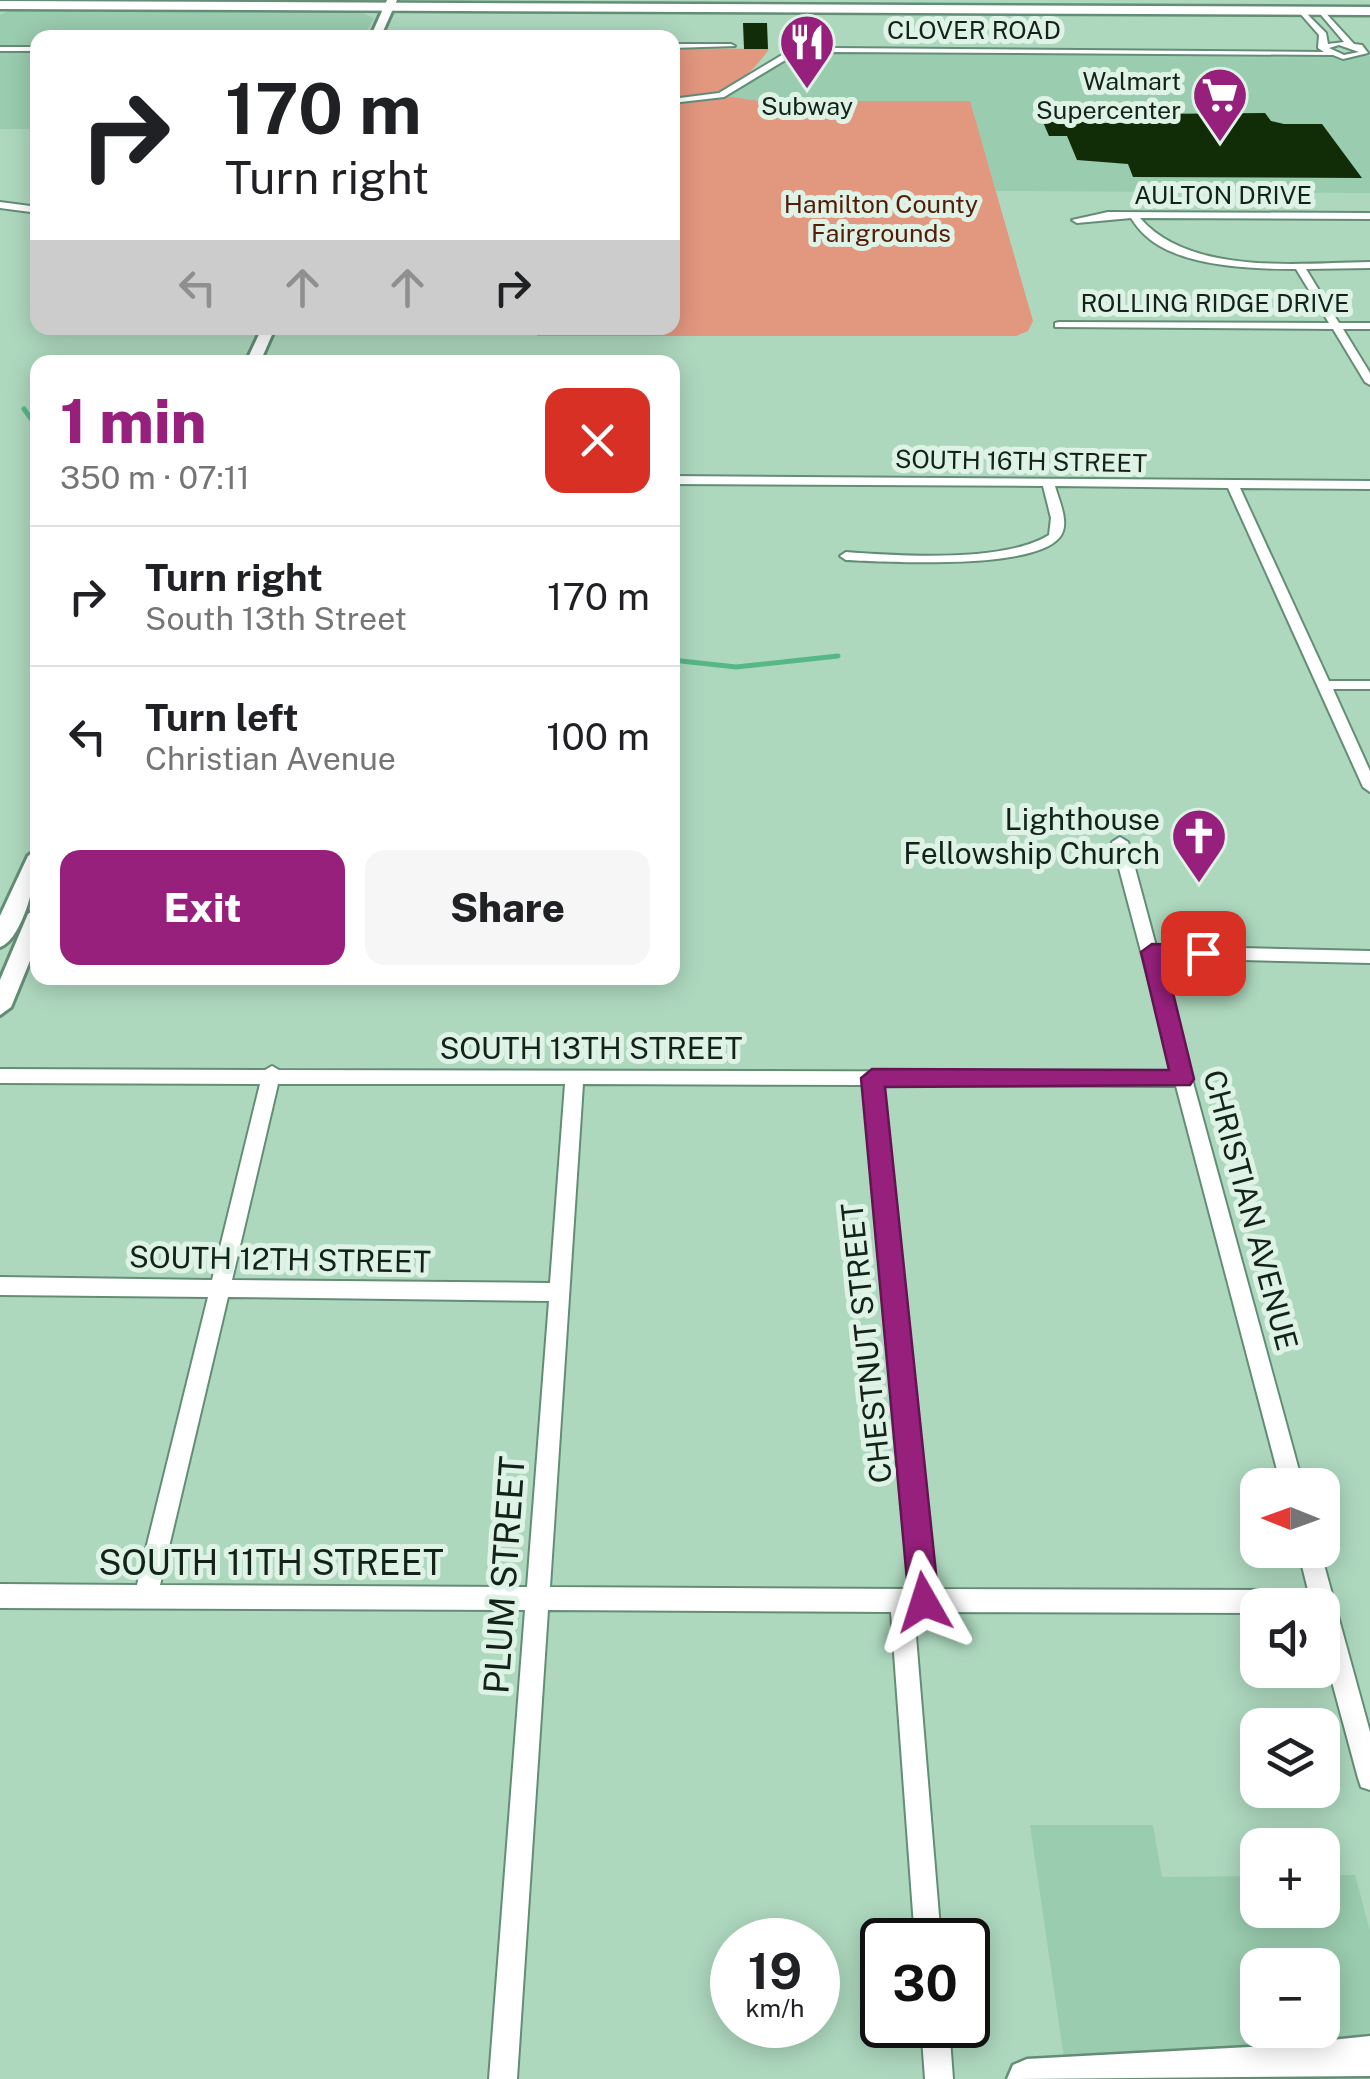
<!DOCTYPE html>
<meta charset="utf-8">
<style>
body{margin:0;font-family:"Public Sans",sans-serif;background:#f6f6f6;color:#202124;height:100vh;display:flex;flex-direction:column;font-size:38px;white-space:nowrap}
*{box-sizing:border-box;margin:0}
p{font-size:32px;color:#757577}
.icon{flex:none;width:55px;height:55px;fill:none;stroke:currentColor;stroke-width:2;stroke-linecap:round;stroke-linejoin:round}
.map{position:relative;flex:1;overflow:hidden}
.drawer{position:absolute;left:30px;top:355px;width:650px;height:630px;display:flex;flex-direction:column;background:#fff;border-radius:20px;box-shadow:0 5px 25px #0003}
.drawer>*{flex:none}
.banner{position:absolute;left:30px;top:30px;width:650px;height:305px;border-radius:20px;box-shadow:0 5px 25px #0003;background:#fff;color:#202124;overflow:hidden}
.needle{width:65px;rotate:271deg}
.controls{position:absolute;left:1240px;top:1468px;display:grid;gap:20px}
.controls a{display:grid;place-items:center;width:100px;height:100px;border-radius:20px;background:#fff;box-shadow:0 5px 25px #0003;font-size:50px}
.speed{position:absolute;left:710px;top:1918px;display:flex;gap:20px;font-size:50px;font-weight:700;text-align:center}
.speed>*{display:grid;place-content:center;width:130px;height:130px;border-radius:50%;background:#fff;box-shadow:0 5px 25px #0003;line-height:1}
.speed small{font-size:25px;font-weight:400}
.speed .limit{border:5px solid #111;border-radius:15px;background:#fff;color:#111}
.pin{position:absolute;display:grid;place-items:center;width:85px;height:85px;color:#fff;margin:-42px;border-radius:20px;box-shadow:0 5px 15px #0006}
.me{position:absolute;width:110px;margin:-55px;rotate:354deg;stroke-linejoin:round;filter:drop-shadow(0 0 8px #0008)}
.turn{display:flex;align-items:center;gap:35px;height:210px;padding:0 30px;font-size:45px}
.turn .icon{width:130px;height:130px;stroke-width:2.5}
.turn b{display:block;font-size:70px;line-height:85px}
.lanes{display:flex;align-items:center;height:95px;padding:0 30px;background:#0003;justify-content:center;gap:50px;direction:ltr}
.lanes .off{opacity:.35}
.round{display:grid;place-items:center;flex:none;width:105px;height:105px;border-radius:20px;background:#f6f6f6}
.overview{display:flex;align-items:center;justify-content:space-between;height:170px;padding:0 30px}
h1{font-size:60px;font-weight:800;line-height:75px;color:#97207d}
.primary-button{display:flex;gap:20px;margin-top:auto;padding:20px 30px}
.primary-button a{flex:1;height:115px;border-radius:20px;background:#97207d;color:#fff;font-size:40px;font-weight:800;line-height:115px;text-align:center}
.primary-button a+a{background:#f6f6f6;color:#202124}
ul{padding:0;list-style:none}
li{display:flex;align-items:center;gap:30px;height:140px;padding:0 30px;border-top:2px solid #e0e0e0}
li div{flex:1}
li b{display:block;font-size:38px}
li em{font-style:normal}
.map>svg:first-child{display:block}
.built{fill:#9accaf;fill-rule:evenodd}
.green{fill:#e2977f}
.lines{fill:none;stroke-linecap:round;stroke-linejoin:round}
.stream{stroke:#57b786;stroke-width:5}
.building{fill:#112d08}
.minor-casing{stroke:#648d76;stroke-width:4}
.tertiary-casing{stroke:#648d76;stroke-width:6}
.secondary-casing{stroke:#648d76;stroke-width:5}
.trunk-casing{stroke:#648d76;stroke-width:5}
.minor{fill:#fff;fill-rule:evenodd}
.tertiary{fill:#fff;fill-rule:evenodd}
.secondary{fill:#fff;fill-rule:evenodd}
.trunk{fill:#fff;fill-rule:evenodd}
.route{fill:#97207d;stroke:#621551;stroke-width:2.5}
.labels{text-anchor:middle;dominant-baseline:central;stroke-width:10;stroke-linejoin:round;paint-order:stroke}
.far-street-label{font-size:25px;fill:#13231a;stroke:#def3e6}
.far-poi-label{font-size:25px;fill:#13231a;stroke:#def3e6;text-anchor:end}
.far-park-label{font-size:25px;fill:#531b08;stroke:#def3e6}
.poi-label{font-size:30px;fill:#13231a;stroke:#def3e6;text-anchor:end}
.street-label{font-size:30px;fill:#13231a;stroke:#def3e6}
.near-street-label{font-size:35px;fill:#13231a;stroke:#def3e6}
</style>
<div class="map">
<svg width="1370" height="2079" viewBox="0 0 1370 2079">
<rect width="100%" height="100%" fill="#add8be"/>
<g class="built">
<polygon points="13,9 362,13 374,18 364,37 38,38 37,129 0,129 0,15"/>
<polygon points="832,52 1370,56 1370,193 996,191 969,102 759,101 726,96 774,64"/>
<path d="M 1030,1825 L 1153,1825 L 1162,1877 L 1257,1876 L 1258,1910 L 1322,1910 L 1323,1875 L 1355,1875 L 1370,1931 L 1370,2032 L 1321,2045 L 1064,2058 ZM 1258,1965 L 1322,1965 L 1322,2030 L 1258,2030 Z"/>
</g>
<g class="green">
<path d="M 673,48 L 769,49 C 744,86 715,96 673,100 Z"/>
<polygon points="726,96 759,101 970,101 1033,321 1028,331 1016,336 537,336 539,328 672,328 673,104"/>
</g>
<g class="lines">
<g class="stream">
<polyline points="24,409 38,428"/>
<polyline points="38,456 33,471 38,502"/>
<polyline points="672,660 736,667 838,656"/>
</g>
</g>
<g class="building">
<polygon points="743,23 767,23 768,49 744,49"/>
<polygon points="1265,113 1271,121 1284,124 1322,124 1362,178 1133,177 1128,164 1077,160 1067,136 1049,136 1040,115 1090,115 1094,123 1142,123 1139,119 1151,114"/>
</g>
<g class="lines">
<g class="minor-casing">
<g id="minor">
<path d="M 1302,9 L 1326,33 L 1328,44 L 1344,42 L 1316,9 L 1322,9 L 1354,44 L 1362,45 L 1368,53 L 1343,59 L 1333,55 L 831,52 L 787,59 L 724,97 L 672,103 L 672,99 L 719,93 L 782,55 L 831,48 L 1324,52 L 1318,48 L 1319,35 L 1298,11 ZM 1339,45 L 1359,52 L 1344,55 L 1329,48 Z"/>
<polygon points="672,44 731,44 735,46 672,48"/>
<rect x="0" y="47" width="38" height="4"/>
<polygon points="0,202 38,207 38,213 0,208"/>
<path d="M 1108,212 L 1370,213 L 1370,219 L 1140,218 C 1190,276 1300,263 1370,262 L 1370,268 L 1306,269 L 1339,323 L 1370,323 L 1370,329 L 1343,329 L 1370,373 L 1370,385 L 1365,382 L 1333,329 L 1055,327 L 1055,323 L 1059,322 L 1329,323 L 1296,269 C 1252,269 1180,267 1146,236 C 1140,231 1135,224 1131,218 L 1077,223 L 1072,220 Z"/>
<path d="M 672,476 L 1370,481 L 1370,489 L 1240,488 L 1329,681 L 1370,681 L 1370,689 L 1333,689 L 1370,771 L 1370,792 L 1363,787 L 1228,488 L 1055,486 C 1059,501 1071,525 1059,538 C 1032,570 888,562 846,560 L 840,556 L 846,552 C 900,556 1004,563 1049,535 L 1051,518 L 1043,486 L 672,484 Z"/>
<path d="M 1120,837 L 1128,842 L 1156,946 L 1370,951 L 1370,963 L 1159,958 L 1303,1485 L 1281,1485 L 1176,1086 L 882,1085 L 934,1589 L 1308,1590 L 1298,1550 L 1320,1550 L 1370,1732 L 1370,1790 L 1361,1787 L 1358,1778 L 1322,1645 L 1322,1605 L 1258,1605 L 1258,1613 L 914,1612 L 941,1940 L 915,1940 L 891,1612 L 548,1610 L 517,2079 L 489,2079 L 525,1610 L 0,1608 L 0,1584 L 137,1585 L 208,1297 L 0,1295 L 0,1277 L 212,1280 L 260,1084 L 0,1083 L 0,1069 L 265,1070 L 272,1066 L 279,1070 L 1173,1072 L 1112,842 ZM 278,1084 L 565,1084 L 550,1283 L 232,1280 ZM 583,1084 L 864,1085 L 911,1589 L 550,1587 ZM 228,1297 L 549,1301 L 527,1587 L 160,1585 Z"/>
<polygon points="921,2025 949,2025 953,2079 925,2079"/>
</g>
</g>
<g class="tertiary-casing">
<g id="tertiary">
<polygon points="387,0 397,0 380,38 370,38"/>
<polygon points="262,328 275,328 260,362 246,362"/>
<path d="M 38,849 C 38,873 24,938 0,947 L 0,916 L 28,856 Z"/>
<polygon points="38,907 38,941 11,1007 0,1015 0,980 28,914"/>
</g>
</g>
<g class="secondary-casing">
<polygon id="secondary" points="1370,2036 1370,2076 1007,2079 1013,2065 1027,2059 1284,2045"/>
</g>
<g class="trunk-casing">
<polygon id="trunk" points="0,1 1370,7 1370,15 0,9"/>
</g>
<use href="#minor" class="minor"/>
<use href="#tertiary" class="tertiary"/>
<use href="#secondary" class="secondary"/>
<use href="#trunk" class="trunk"/>
</g>
<polygon class="route" points="1152,944 1203,945 1214,953 1203,961 1165,960 1194,1079 1190,1085 885,1087 939,1602 935,1613 924,1617 913,1613 909,1602 861,1078 872,1069 1169,1070 1141,952"/>
<defs>
<g id="restaurant-pin" transform="scale(2.875)"><path d="M0 17L-7.5 6A9.5 9.5 0 1 1 7.5 6Z" fill="#97207d" stroke="#def3e6"/><path d="M-5-6h1v4h1v-4h1v4h1v-4h1v5L-1.5 .5V6h-2V.5L-5-1ZM5-6V6H3V1.5H1.5Q1.5-4 5-6Z" fill="#fff"/></g>
<g id="supermarket-pin" transform="scale(2.875)"><path d="M0 17L-7.5 6A9.5 9.5 0 1 1 7.5 6Z" fill="#97207d" stroke="#def3e6"/><path d="M-6-5.5h2.5l.6 2H6L4.5 2H-2.5L-4.4-4H-6ZM-1.5 3.2a1.3 1.3 0 1 0 .1 0ZM3 3.2a1.3 1.3 0 1 0 .1 0Z" fill="#fff"/></g>
<g id="church-pin" transform="scale(2.875)"><path d="M0 17L-7.5 6A9.5 9.5 0 1 1 7.5 6Z" fill="#97207d" stroke="#def3e6"/><path d="M-1.2-6h2.4v3.5h3.3v2.4h-3.3V6h-2.4V-.1h-3.3v-2.4h3.3Z" fill="#fff"/></g>
</defs>
<g fill-rule="evenodd">
<use href="#restaurant-pin" x="807" y="42"/>
<use href="#supermarket-pin" x="1220" y="95"/>
<use href="#church-pin" x="1199" y="836"/>
</g>
<g class="labels">
<g class="far-street-label">
<text x="974" y="30">CLOVER ROAD</text>
<text x="1223" y="195">AULTON DRIVE</text>
<text x="1215" y="303">ROLLING RIDGE DRIVE</text>
<text transform="translate(1021 461) rotate(1)">SOUTH 16TH STREET</text>
</g>
<g class="far-poi-label">
<text x="1181" y="81">Walmart<tspan x="1181" dy="29">Supercenter</tspan></text>
<text x="807" y="106" text-anchor="middle">Subway</text>
</g>
<g class="far-park-label">
<text x="881" y="204">Hamilton County<tspan x="881" dy="29">Fairgrounds</tspan></text>
</g>
<g class="poi-label">
<text x="1160" y="819">Lighthouse<tspan x="1160" dy="34">Fellowship Church</tspan></text>
</g>
<g class="street-label">
<text x="591" y="1048">SOUTH 13TH STREET</text>
<text transform="translate(1251 1210) rotate(75)">CHRISTIAN AVENUE</text>
<text transform="translate(280 1259) rotate(1)">SOUTH 12TH STREET</text>
<text transform="translate(866 1343) rotate(-96)">CHESTNUT STREET</text>
</g>
<g class="near-street-label">
<text x="271" y="1562">SOUTH 11TH STREET</text>
<text transform="translate(504 1575) rotate(-86)">PLUM STREET</text>
</g>
</g>
</svg>
<div class="controls">
<a><svg class="needle" viewBox="-14 -14 28 28"><path d="M0-13l5 13h-10z" fill="#e53935"/><path d="M0 13l5-13h-10z" fill="#757577"/></svg></a>
<a><svg class="icon" aria-label="sound" viewBox="0 0 24 24"><path d="M4 9h4l5-4v14l-5-4H4zM17 9q2 3 0 6"/></svg></a>
<a><svg class="icon" aria-label="layers" viewBox="0 0 24 24"><path d="M12 4l9 5-9 5-9-5zM3 14l9 5 9-5"/></svg></a>
<a>+</a>
<a>−</a>
</div>
<div class="speed"><div>19<small>km/h</small></div><div class="limit">30</div></div>
<div class="pin" style="left:1203px;top:953px;background:#d93025"><svg class="icon" aria-label="arrive" viewBox="0 0 24 24"><path d="M6 21V4h12l-3 4 3 4H6"/></svg></div>
<svg class="me" style="left:924px;top:1602px" viewBox="-20 -20 40 40"><path d="M0-17L14 15 0 8-14 15z" fill="#97207d" stroke="#fff" stroke-width="4"/></svg>
<div class="banner">
<div class="turn"><svg class="icon" aria-label="right" viewBox="0 0 24 24"><path d="M7 20v-9h11M14 6l5 5-5 5"/></svg><div><b>170 m</b>Turn right</div></div>
<div class="lanes"><svg class="icon off" aria-label="left" viewBox="0 0 24 24"><path d="M17 20v-9H6M10 6l-5 5 5 5"/></svg><svg class="icon off" aria-label="ahead" viewBox="0 0 24 24"><path d="M12 20V5M6 11l6-6 6 6"/></svg><svg class="icon off" aria-label="ahead" viewBox="0 0 24 24"><path d="M12 20V5M6 11l6-6 6 6"/></svg><svg class="icon" aria-label="right" viewBox="0 0 24 24"><path d="M7 20v-9h11M14 6l5 5-5 5"/></svg></div>
</div>
<section class="drawer">
<div class="overview"><div><h1>1 min</h1><p>350 m · 07:11</p></div><a class="round" style="background:#d93025;color:#fff"><svg class="icon" aria-label="close" viewBox="0 0 24 24"><path d="M6 6l12 12M18 6L6 18"/></svg></a></div>
<ul>
<li><svg class="icon" aria-label="right" viewBox="0 0 24 24"><path d="M7 20v-9h11M14 6l5 5-5 5"/></svg><div><b>Turn right</b><p>South 13th Street</p></div><em>170 m</em></li>
<li><svg class="icon" aria-label="left" viewBox="0 0 24 24"><path d="M17 20v-9H6M10 6l-5 5 5 5"/></svg><div><b>Turn left</b><p>Christian Avenue</p></div><em>100 m</em></li>
</ul>
<div class="primary-button"><a>Exit</a><a>Share</a></div>
</section>
</div>
